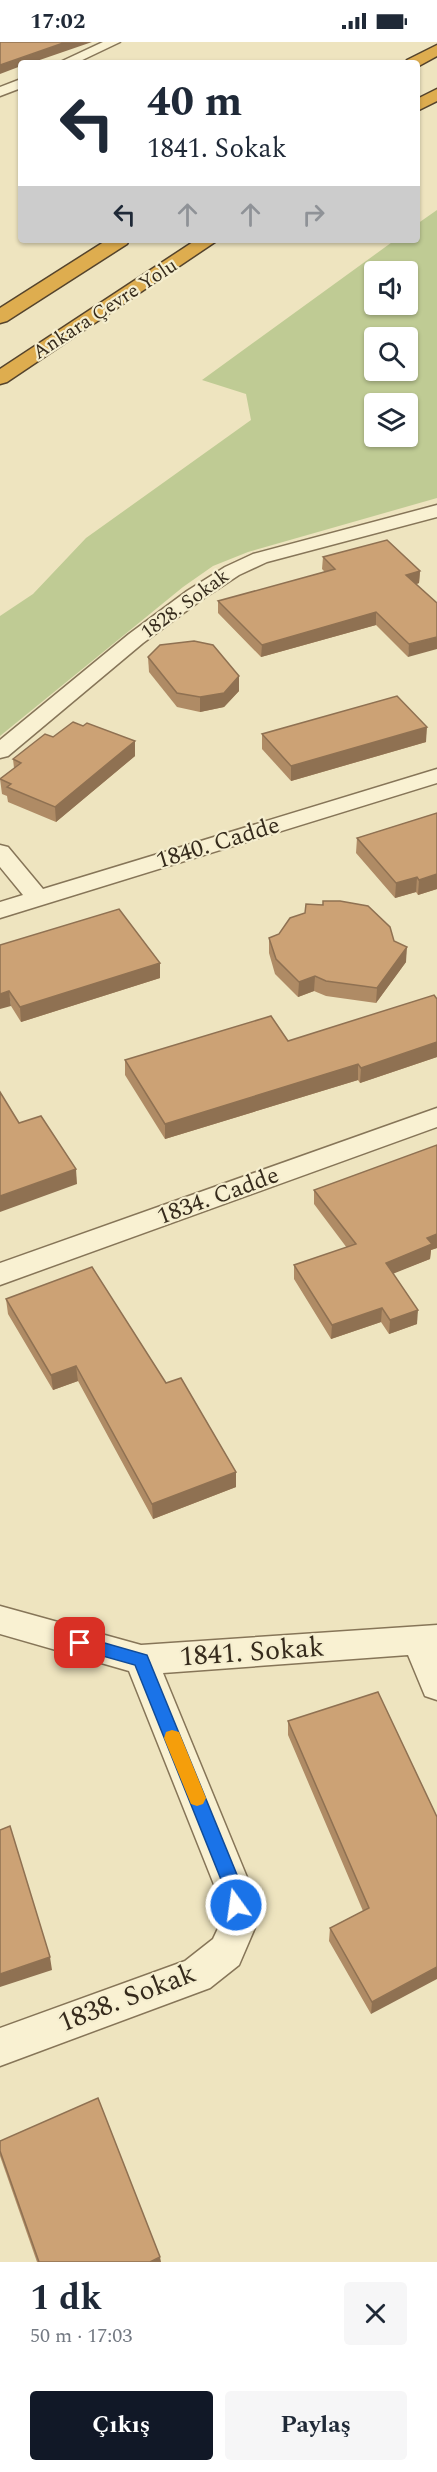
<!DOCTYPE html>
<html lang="tr">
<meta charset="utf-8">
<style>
body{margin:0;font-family:Spectral,serif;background:#f6f6f7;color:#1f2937;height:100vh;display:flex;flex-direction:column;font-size:22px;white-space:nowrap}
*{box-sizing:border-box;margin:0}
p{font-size:20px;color:#747a83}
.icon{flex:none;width:33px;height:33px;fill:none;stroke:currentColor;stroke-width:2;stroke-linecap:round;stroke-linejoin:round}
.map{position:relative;height:2220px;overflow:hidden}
.side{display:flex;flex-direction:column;background:#fff;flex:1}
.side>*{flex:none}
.banner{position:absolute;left:18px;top:18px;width:402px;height:183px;border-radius:6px;box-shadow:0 2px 4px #0004;background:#fff;color:#1f2937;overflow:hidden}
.controls{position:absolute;left:364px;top:219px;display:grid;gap:12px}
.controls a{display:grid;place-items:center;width:54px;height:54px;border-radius:6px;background:#fff;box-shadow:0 2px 4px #0004;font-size:30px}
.pin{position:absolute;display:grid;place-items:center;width:51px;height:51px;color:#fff;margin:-26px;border-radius:12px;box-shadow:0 3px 9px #0006}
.me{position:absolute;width:66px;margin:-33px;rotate:346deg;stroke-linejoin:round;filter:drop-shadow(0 0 4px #0008)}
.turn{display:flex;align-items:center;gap:21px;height:126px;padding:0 30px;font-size:27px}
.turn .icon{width:78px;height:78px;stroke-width:2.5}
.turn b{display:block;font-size:42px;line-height:51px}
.lanes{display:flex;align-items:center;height:57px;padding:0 30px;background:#0003;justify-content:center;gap:30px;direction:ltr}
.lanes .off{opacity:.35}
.round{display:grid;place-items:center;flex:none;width:63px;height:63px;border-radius:6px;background:#f6f6f7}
.headline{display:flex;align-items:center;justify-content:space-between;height:102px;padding:0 30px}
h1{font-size:36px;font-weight:700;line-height:45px}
.action{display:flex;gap:12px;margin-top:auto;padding:12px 30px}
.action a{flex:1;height:69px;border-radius:6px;background:#111827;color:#fff;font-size:24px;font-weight:700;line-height:69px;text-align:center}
.action a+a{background:#f6f6f7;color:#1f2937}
.status{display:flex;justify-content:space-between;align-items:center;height:42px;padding:0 30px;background:#fff;direction:ltr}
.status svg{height:16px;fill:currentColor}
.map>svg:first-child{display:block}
.green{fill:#bfcb94;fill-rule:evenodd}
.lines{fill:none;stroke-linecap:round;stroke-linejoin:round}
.street-casing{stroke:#867558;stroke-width:3}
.highway-casing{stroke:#54432c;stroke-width:3}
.street{fill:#f9f1d2;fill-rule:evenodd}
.highway{fill:#dead4f;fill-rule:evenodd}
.wall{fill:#af8b65}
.shaded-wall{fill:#8f7152}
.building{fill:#cca275;stroke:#8f7152;stroke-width:1.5}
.route{fill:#1a73e8;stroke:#114b97;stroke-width:1.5}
.slow{fill:#f59e0b}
.labels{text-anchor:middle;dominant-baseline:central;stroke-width:4.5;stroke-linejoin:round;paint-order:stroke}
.far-street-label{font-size:20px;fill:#362b1c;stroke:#f5eecf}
.street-label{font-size:24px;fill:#362b1c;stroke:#f5eecf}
.near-street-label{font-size:28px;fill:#362b1c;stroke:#f5eecf}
</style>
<div class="status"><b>17:02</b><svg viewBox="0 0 49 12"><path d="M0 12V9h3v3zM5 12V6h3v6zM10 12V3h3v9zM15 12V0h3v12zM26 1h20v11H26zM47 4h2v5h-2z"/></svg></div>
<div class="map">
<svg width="437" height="2220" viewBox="0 0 437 2220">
<rect width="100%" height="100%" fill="#eee4bf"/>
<path class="green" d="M 437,168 L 437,456 L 248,510 L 213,524 L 183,545 L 0,694 L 0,574 L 33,552 L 86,496 L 251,378 L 246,352 L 202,338 L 395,198 L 417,198 L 417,182 ZM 375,230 L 408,230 L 408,262 L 375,262 ZM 375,296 L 408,296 L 408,328 L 375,328 ZM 375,362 L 408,362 L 408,394 L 375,394 Z"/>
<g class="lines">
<g class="street-casing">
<g id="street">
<polygon points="103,0 120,0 76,21 58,21"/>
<polygon points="21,37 21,46 0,54 0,45"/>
<polygon points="437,463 437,475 267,520 239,533 201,558 143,601 8,714 0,716 0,698 129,592 187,549 225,525 253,512"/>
<polygon points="437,727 437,741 0,876 0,860 23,853 0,825 0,803 8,805 43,847"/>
<polygon points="437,1066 437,1085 0,1243 0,1221"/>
<polygon points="0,1564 141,1603 437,1583 437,1658 425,1654 408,1613 163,1631 251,1845 257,1881 239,1923 210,1946 0,2024 0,1986 185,1919 213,1897 221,1880 215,1845 129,1629 0,1592"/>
</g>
</g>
<g class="highway-casing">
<g id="highway">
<polygon points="437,3 437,14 417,25 417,21 405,21 407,18"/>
<polygon points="437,47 437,59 417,69 417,57"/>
<polygon points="107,198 129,198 127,202 7,279 0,281 0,266"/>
<polygon points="196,198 218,198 7,340 0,342 0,327"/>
</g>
</g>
<use href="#street" class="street"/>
<use href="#highway" class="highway"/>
</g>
<g class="wall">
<polygon points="323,515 420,529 419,541 417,542 408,615 376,583 261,615 218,571 218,559 325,530 322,527"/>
<polygon points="148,615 239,634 239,649 224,665 200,670 177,665 149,630"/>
<polygon points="83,684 135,699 135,714 56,780 8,760 7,754 2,752 0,737 14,726 13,717 53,695"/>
<polygon points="262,692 426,700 291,739 262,707"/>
<polygon points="437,771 437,847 418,853 416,850 395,856 356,811 357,796"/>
<polygon points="269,896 394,899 406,920 376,961 326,954 314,949 298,955 275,932 269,911"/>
<polygon points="0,903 160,921 160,936 21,980 11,964"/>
<polygon points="437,957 437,1015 360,1041 358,1038 165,1097 125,1033 125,1018 288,999"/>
<polygon points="314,1148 437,1206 431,1208 430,1217 393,1231 417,1282 389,1292 381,1280 331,1297 294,1237 294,1223 347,1206 314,1162"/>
<polygon points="6,1257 166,1341 236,1445 153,1477 78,1339 53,1348 8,1272"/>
<polygon points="288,1679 437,1775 371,1972 329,1899 330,1886 363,1869 288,1693"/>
<polygon points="0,2099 161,2220 37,2220 0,2114"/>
</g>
<g class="shaded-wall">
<polygon points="66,0 92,0 31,21 21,21 21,24 0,32 0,23"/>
<polygon points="420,529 419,541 406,545 406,533"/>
<polygon points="376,570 376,583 261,615 262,603"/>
<polygon points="437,595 437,607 408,615 409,602"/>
<polygon points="239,634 239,649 224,665 200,670 200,655"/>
<polygon points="427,685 426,700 291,739 291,724"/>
<polygon points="135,699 135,714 56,780 55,765"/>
<polygon points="437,832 437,847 418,853 419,838"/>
<polygon points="417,835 416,850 395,856 396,841"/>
<polygon points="407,905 406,920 376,961 377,946"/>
<polygon points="160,921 160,936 21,980 20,965"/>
<polygon points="315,934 314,949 298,955 299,940"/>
<polygon points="9,949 11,964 0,967 0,952"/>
<polygon points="437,1000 437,1015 360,1041 361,1026"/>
<polygon points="358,1022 358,1038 165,1097 165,1082"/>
<polygon points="76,1127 77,1142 0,1170 0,1154"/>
<polygon points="437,1192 437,1206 431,1208 430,1217 385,1235 386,1221 427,1196"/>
<polygon points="382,1266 381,1280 331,1297 332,1283"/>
<polygon points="418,1268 417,1282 389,1292 390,1278"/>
<polygon points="76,1324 78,1339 53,1348 51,1333"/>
<polygon points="236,1430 236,1445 153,1477 152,1462"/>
<polygon points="50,1915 52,1928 0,1945 0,1932"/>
<polygon points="437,1925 437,1937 371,1972 372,1960"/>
<polygon points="160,2215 161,2220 150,2220"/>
</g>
<g class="building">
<polygon points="0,0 66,0 0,23"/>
<polygon points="387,498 420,529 406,533 437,561 437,595 409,602 376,570 262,603 218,559 335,527 323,515"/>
<polygon points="194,599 213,603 239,634 224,651 200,655 177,651 148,615 160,603"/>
<polygon points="397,654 427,685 291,724 262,692"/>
<polygon points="73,680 83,684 87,681 135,699 55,765 7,745 11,742 0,737 21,721 13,717 45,692 53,695"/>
<polygon points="437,771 437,832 419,838 417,835 396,841 357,796"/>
<polygon points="323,859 340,859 368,864 390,885 394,899 407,905 377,946 326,939 315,934 299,940 276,917 269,896 279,892 290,876 305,871 306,862 323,863"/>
<polygon points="119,867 160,921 20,965 9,949 0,952 0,903"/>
<polygon points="434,953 437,957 437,1000 361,1026 358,1022 165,1082 125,1018 271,974 288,999"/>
<polygon points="0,1050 19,1081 41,1074 76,1127 0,1154"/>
<polygon points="437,1103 437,1192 427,1196 432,1202 386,1221 418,1268 390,1278 382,1266 332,1283 294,1223 356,1202 314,1148"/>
<polygon points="92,1225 166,1341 181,1336 236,1430 152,1462 76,1324 51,1333 6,1257"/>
<polygon points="378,1650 437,1775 437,1925 372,1960 330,1886 369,1866 288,1679"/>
<polygon points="10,1784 50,1915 0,1932 0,1788"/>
<polygon points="98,2056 160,2215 150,2220 39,2220 0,2109 0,2099"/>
</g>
<polygon class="route" points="80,1594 147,1613 242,1845 245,1863 242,1869 236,1872 229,1869 224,1845 135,1623 74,1606 72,1601 74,1596"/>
<polygon class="slow" points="172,1688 179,1690 206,1756 203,1762 197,1764 191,1762 164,1696 166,1690"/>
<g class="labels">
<g class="far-street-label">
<text transform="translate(105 267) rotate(-33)">Ankara Çevre Yolu</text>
<text transform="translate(185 562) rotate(-36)">1828. Sokak</text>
</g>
<g class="street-label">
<text transform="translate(218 801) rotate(-17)">1840. Cadde</text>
<text transform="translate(218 1154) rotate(-20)">1834. Cadde</text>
</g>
<g class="near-street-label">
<text transform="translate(252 1610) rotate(-4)">1841. Sokak</text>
<text transform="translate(127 1956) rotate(-21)">1838. Sokak</text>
</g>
</g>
</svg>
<div class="controls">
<a><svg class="icon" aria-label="sound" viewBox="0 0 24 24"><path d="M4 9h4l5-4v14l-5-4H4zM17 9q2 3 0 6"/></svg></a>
<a><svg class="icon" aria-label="search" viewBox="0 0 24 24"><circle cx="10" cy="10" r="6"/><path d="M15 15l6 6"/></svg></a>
<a><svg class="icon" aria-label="layers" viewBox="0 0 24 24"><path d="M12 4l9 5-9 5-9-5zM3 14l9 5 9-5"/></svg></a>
</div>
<div class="pin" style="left:80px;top:1601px;background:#d93025"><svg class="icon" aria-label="arrive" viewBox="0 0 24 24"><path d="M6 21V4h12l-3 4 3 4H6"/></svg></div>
<svg class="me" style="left:236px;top:1863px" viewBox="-20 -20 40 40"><circle r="17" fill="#1a73e8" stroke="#fff" stroke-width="3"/><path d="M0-11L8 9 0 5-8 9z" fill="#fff"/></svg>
<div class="banner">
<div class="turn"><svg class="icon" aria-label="left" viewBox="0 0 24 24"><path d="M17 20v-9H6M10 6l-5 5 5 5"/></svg><div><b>40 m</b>1841. Sokak</div></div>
<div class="lanes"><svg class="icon" aria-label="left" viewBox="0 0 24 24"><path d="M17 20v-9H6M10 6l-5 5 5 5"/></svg><svg class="icon off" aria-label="ahead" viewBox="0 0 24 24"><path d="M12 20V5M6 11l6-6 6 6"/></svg><svg class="icon off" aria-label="ahead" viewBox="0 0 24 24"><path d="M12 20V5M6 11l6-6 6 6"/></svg><svg class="icon off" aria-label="right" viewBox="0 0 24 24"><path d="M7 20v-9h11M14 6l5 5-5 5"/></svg></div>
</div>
</div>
<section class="side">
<div class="headline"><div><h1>1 dk</h1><p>50 m · 17:03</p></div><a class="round"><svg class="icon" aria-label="close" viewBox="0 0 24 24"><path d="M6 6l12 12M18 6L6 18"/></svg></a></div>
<div class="action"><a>Çıkış</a><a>Paylaş</a></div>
</section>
